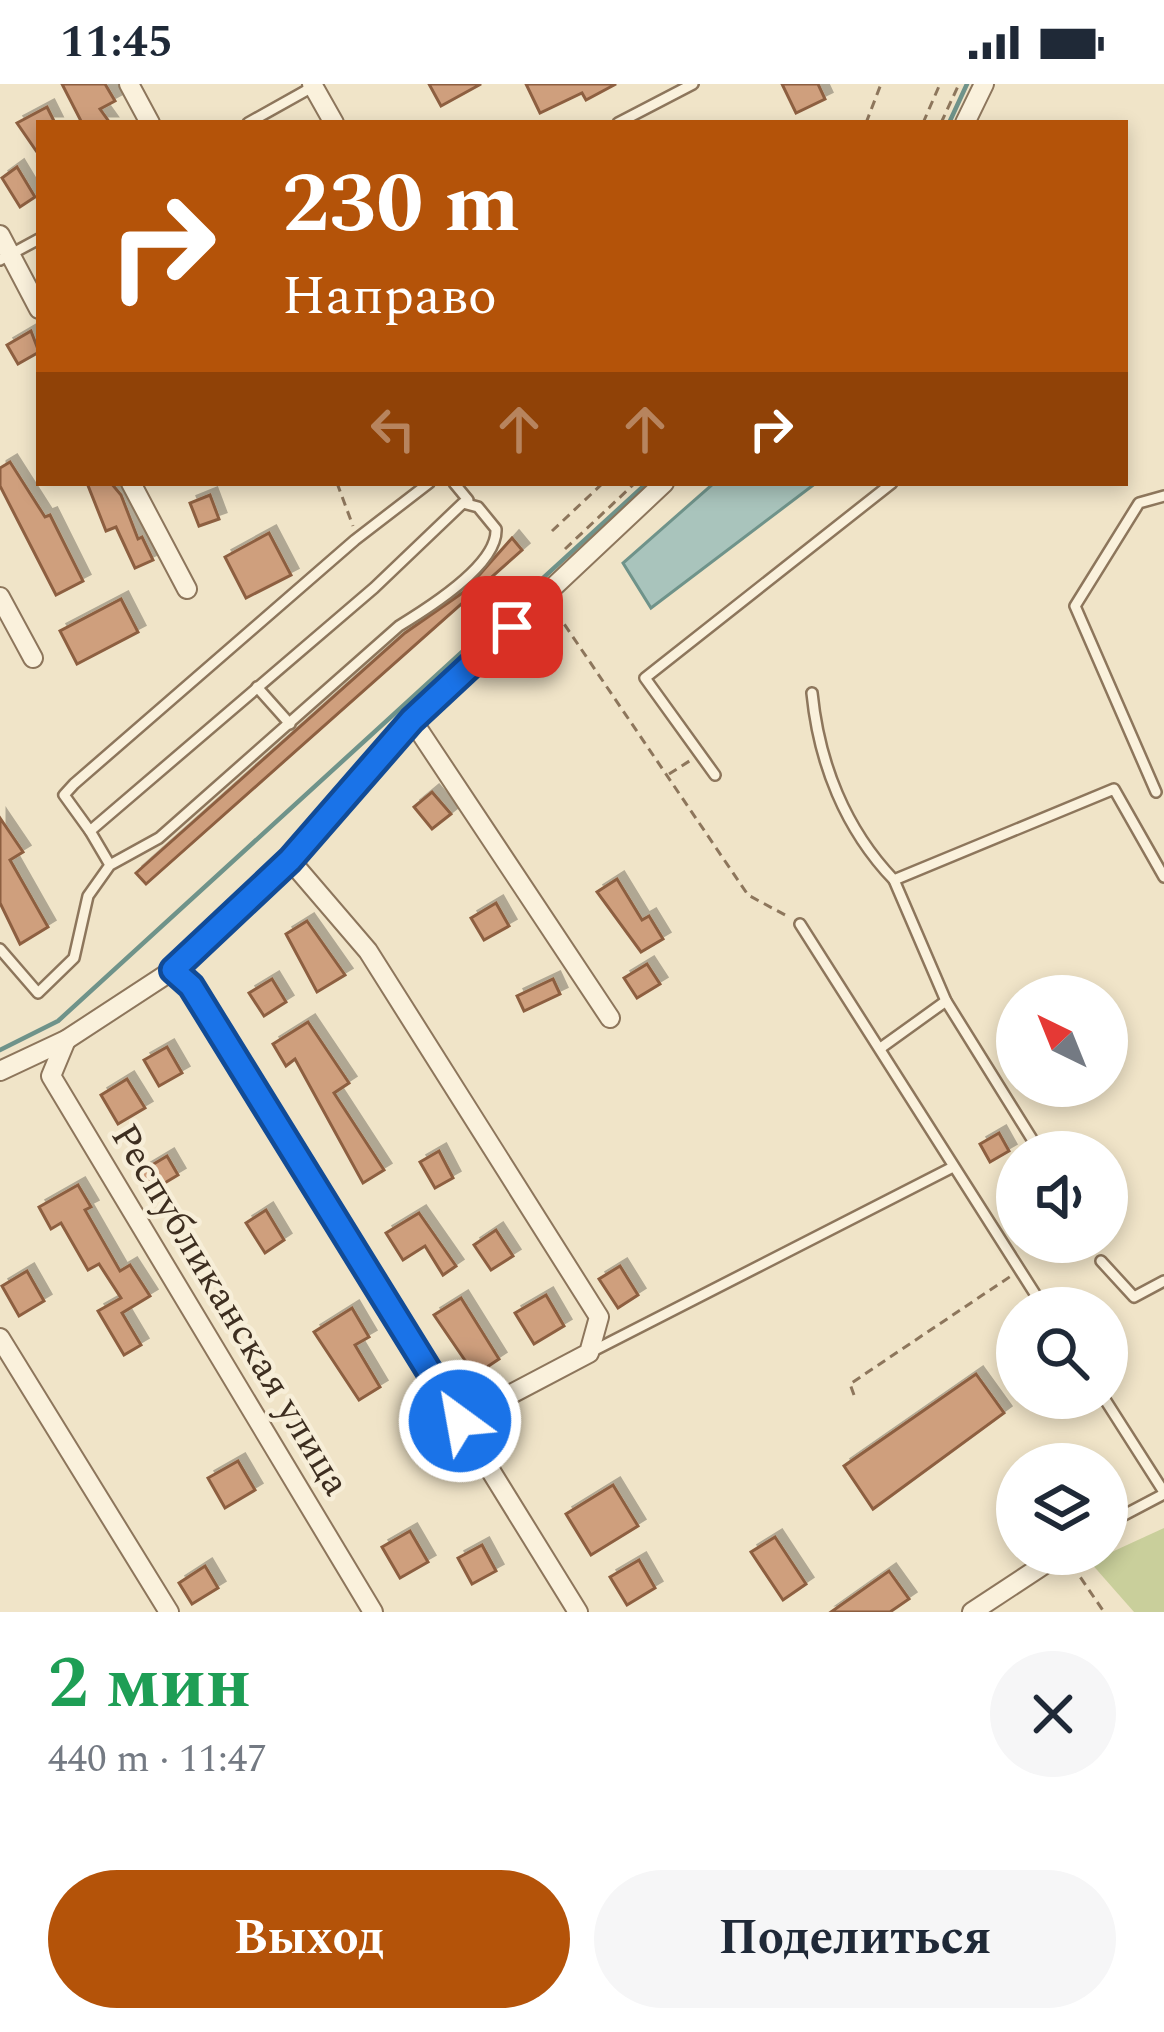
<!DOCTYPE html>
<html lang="ru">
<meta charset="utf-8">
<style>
body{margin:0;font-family:Spectral,serif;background:#f6f6f7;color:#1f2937;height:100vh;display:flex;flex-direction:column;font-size:45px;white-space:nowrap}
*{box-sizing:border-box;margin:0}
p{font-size:39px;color:#747a83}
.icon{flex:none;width:66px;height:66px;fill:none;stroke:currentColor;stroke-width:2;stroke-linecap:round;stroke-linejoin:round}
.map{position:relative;height:1528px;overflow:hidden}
.sheet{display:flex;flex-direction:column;background:#fff;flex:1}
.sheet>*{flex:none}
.banner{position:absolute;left:36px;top:36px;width:1092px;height:366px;border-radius:0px;box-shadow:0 6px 18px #0003;background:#b45309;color:#fff;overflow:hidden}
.needle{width:78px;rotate:317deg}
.controls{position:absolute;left:996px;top:891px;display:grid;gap:24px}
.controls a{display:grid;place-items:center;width:132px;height:132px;border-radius:50%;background:#fff;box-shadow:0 6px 18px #0003;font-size:60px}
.pin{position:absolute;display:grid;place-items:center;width:102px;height:102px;color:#fff;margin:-51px;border-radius:24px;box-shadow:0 6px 18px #0006}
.me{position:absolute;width:132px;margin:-66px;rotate:328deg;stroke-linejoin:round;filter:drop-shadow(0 0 9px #0008)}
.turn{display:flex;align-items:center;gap:42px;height:252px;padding:0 48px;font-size:54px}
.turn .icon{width:156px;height:156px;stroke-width:2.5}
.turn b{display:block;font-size:84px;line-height:102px}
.lanes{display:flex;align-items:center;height:114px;padding:0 48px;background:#0003;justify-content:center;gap:60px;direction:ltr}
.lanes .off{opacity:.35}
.round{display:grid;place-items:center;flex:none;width:126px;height:126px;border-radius:63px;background:#f6f6f7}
.overview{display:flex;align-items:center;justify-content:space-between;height:204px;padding:0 48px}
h1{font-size:72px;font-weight:700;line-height:90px;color:#1e9e55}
.button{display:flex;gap:24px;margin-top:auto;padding:24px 48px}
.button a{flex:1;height:138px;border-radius:72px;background:#b45309;color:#fff;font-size:48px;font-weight:700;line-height:138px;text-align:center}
.button a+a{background:#f6f6f7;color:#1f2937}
.status{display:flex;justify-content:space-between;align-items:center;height:84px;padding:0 60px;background:#fff;direction:ltr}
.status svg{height:33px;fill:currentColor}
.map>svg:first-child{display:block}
.green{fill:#c9cf9b}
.water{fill:#a9c4bc;stroke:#6f938a;stroke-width:3}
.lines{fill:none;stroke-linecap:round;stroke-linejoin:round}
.stream{stroke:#6f938a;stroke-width:4.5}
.building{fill:#cf9f7d;stroke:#8d5f41;stroke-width:3;filter:url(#shadow)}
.service-casing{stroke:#8d765c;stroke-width:14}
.minor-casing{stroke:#8d765c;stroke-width:22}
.path{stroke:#8d765c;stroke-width:3;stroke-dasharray:9 6;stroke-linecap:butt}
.service{stroke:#faf1dc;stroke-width:9}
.minor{stroke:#faf1dc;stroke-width:18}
.route-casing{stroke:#114b97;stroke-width:30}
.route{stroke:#1a73e8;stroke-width:21}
.labels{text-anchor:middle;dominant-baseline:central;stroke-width:9;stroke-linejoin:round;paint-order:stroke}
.street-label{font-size:39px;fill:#3d2e20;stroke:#f7eed8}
</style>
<div class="status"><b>11:45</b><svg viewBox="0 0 49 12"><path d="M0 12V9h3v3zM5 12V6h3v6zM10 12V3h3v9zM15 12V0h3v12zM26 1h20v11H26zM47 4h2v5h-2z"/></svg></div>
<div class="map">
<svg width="1164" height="1528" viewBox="0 0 1164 1528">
<defs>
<filter id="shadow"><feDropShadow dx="7" dy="-7" stdDeviation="0" flood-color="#0004"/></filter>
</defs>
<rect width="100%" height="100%" fill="#f0e4c8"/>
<polygon class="green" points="1164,1444 1164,1528 1134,1528 1090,1478"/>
<polygon class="water" points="714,399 816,399 651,524 623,479"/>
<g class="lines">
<g class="stream">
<polyline points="949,39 967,0"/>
<polyline points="0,966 58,937 647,399"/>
</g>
</g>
<g class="building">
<polygon points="62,0 105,0 115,17 100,25 110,39 82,39"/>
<polygon points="429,0 481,0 441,22"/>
<polygon points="526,0 616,0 586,16 582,9 540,29"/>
<polygon points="782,0 818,0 825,15 796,29"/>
<polygon points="47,23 55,39 39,39 39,71 17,39"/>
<polygon points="17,83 35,113 20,123 2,94"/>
<polygon points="31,247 39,268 18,280 7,261"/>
<polygon points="10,378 45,433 50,431 83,497 56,511 0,402 0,384"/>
<polygon points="87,399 111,399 121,411 138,455 142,453 153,476 135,484 116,443 106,447"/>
<polygon points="210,411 219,435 199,442 190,419"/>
<polygon points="269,449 291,491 246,514 225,473"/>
<polygon points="512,454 522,466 146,800 136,789 405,549 465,507"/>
<polygon points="121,515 138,548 77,580 60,547"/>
<polygon points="432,708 451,730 432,745 414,723"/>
<polygon points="0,734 23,768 10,776 48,843 20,860 0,819"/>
<polygon points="617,795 642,836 649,832 663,855 641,868 597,808"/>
<polygon points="496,819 509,842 484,856 471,834"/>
<polygon points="307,837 345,891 317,908 286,850"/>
<polygon points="647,880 660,900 637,914 624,894"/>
<polygon points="272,895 286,918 264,932 249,909"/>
<polygon points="553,895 560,910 524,927 517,912"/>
<polygon points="308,938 349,999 334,1009 384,1086 363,1099 295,975 286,982 273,960"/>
<polygon points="167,963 182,989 159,1002 144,976"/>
<polygon points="127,995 145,1024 118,1040 101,1011"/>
<polygon points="999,1049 1009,1067 990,1078 980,1060"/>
<polygon points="439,1067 453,1094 435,1104 420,1078"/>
<polygon points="167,1072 178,1091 148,1109 137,1090"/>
<polygon points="78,1101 91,1123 85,1126 120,1187 130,1181 150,1212 122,1229 141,1261 124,1271 98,1227 121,1214 99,1180 88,1186 61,1139 51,1145 39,1123"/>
<polygon points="266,1126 284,1156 265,1169 246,1139"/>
<polygon points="419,1129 456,1182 443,1191 425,1162 403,1176 386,1149"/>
<polygon points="496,1146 513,1172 491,1186 474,1161"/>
<polygon points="620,1182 638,1211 618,1224 599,1195"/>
<polygon points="27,1187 44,1217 19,1232 2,1202"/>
<polygon points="546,1211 564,1242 534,1260 515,1229"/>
<polygon points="461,1214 499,1275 475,1291 434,1231"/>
<polygon points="352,1224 369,1253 355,1261 380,1303 359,1316 314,1248"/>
<polygon points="976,1290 1004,1329 873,1425 844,1382"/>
<polygon points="238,1377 255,1406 225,1424 208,1394"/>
<polygon points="613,1401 638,1442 591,1471 566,1430"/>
<polygon points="410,1447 428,1478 400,1494 382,1463"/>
<polygon points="775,1453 806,1500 783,1516 751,1468"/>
<polygon points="482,1461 496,1487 472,1500 458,1474"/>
<polygon points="639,1476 655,1504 627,1521 610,1493"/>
<polygon points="205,1482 218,1504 192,1520 179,1499"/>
<polygon points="889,1487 909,1515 890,1528 831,1528"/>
</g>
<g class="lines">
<g class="service-casing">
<g id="service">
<polyline points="248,39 316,1"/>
<polyline points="618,39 693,0"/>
<polyline points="0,176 39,155"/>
<polyline points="454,399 468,416"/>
<polyline points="257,603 290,640"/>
<path d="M 812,609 C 819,679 845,745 894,796 L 1114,705 L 1164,793"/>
<polyline points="715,691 645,594 892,399"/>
<polyline points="1156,708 1075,522 1139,419 1164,412"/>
<polyline points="90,747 64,711 74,700 355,456 429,399"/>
<polyline points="894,796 946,917 1040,1068"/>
<polyline points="800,840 1044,1224"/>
<path d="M 0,865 L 38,909 L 74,874 L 88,812 L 110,781 L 159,754 L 399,542 C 427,525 498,481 496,445 L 478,423 L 463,419 L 374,504 L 90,747 L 110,781"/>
<polyline points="882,963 946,917"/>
<polyline points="1101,1177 1134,1213 1164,1197"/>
<polyline points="589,1269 953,1083"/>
<polyline points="1104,1314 1164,1408"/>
<polyline points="1107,1440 1164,1410"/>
</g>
</g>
<g class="minor-casing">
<g id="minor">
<polyline points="129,0 150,39"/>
<polyline points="312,0 334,39"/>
<polyline points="965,39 984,0"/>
<polyline points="0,151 39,225"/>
<polyline points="131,399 187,505"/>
<polyline points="0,513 33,574"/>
<polyline points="412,636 610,934"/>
<polyline points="290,776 368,867 599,1233 589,1269 460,1337"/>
<polyline points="173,886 191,902 578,1528"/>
<polyline points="66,956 51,992 373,1528"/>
<polyline points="0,987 66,956 173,886 290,776 412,636 664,399"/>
<polyline points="0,1254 169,1528"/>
<polyline points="972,1528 1060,1470"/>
</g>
</g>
<g class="path">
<polyline points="866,39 881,0"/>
<polyline points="923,39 940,0"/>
<polyline points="941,39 959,0"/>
<polyline points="337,399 353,442"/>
<polyline points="552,447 603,399"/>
<polyline points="565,465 635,399"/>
<polyline points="556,528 748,811 787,832"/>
<polyline points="669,690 691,676"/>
<polyline points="854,1311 850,1300 1011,1192"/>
<polyline points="1072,1481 1104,1528"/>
</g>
<use href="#service" class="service"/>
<use href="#minor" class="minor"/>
</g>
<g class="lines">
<g class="route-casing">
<polyline id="route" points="460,1337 191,902 173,886 290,776 412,636 512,543"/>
</g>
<use href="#route" class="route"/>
</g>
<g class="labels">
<g class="street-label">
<text transform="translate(230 1226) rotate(59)">Республиканская улица</text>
</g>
</g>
</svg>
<div class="controls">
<a><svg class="needle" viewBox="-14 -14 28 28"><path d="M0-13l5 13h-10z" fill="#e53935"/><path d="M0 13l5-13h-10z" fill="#747a83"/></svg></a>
<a><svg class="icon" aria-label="sound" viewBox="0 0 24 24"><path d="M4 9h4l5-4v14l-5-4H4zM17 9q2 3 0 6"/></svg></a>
<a><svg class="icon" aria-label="search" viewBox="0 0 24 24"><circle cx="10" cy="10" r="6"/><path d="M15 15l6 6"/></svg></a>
<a><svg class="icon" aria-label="layers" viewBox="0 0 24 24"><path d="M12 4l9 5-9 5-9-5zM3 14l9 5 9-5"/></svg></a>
</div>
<div class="pin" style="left:512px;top:543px;background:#d93025"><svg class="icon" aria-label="arrive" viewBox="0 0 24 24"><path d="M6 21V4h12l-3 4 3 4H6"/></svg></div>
<svg class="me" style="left:460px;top:1337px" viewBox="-20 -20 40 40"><circle r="17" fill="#1a73e8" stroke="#fff" stroke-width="3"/><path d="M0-11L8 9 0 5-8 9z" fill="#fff"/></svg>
<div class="banner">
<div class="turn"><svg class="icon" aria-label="right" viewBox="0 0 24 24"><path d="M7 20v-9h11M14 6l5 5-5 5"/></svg><div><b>230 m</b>Направо</div></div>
<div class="lanes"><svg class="icon off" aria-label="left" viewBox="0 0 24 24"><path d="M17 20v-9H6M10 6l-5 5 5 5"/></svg><svg class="icon off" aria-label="ahead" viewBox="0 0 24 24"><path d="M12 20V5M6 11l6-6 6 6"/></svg><svg class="icon off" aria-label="ahead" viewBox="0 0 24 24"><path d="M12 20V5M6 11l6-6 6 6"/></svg><svg class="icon" aria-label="right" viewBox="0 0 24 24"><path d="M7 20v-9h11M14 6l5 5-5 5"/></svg></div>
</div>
</div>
<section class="sheet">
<div class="overview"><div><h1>2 мин</h1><p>440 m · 11:47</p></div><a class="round"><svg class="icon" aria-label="close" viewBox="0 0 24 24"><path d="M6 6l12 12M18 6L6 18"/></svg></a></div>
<div class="button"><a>Выход</a><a>Поделиться</a></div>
</section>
